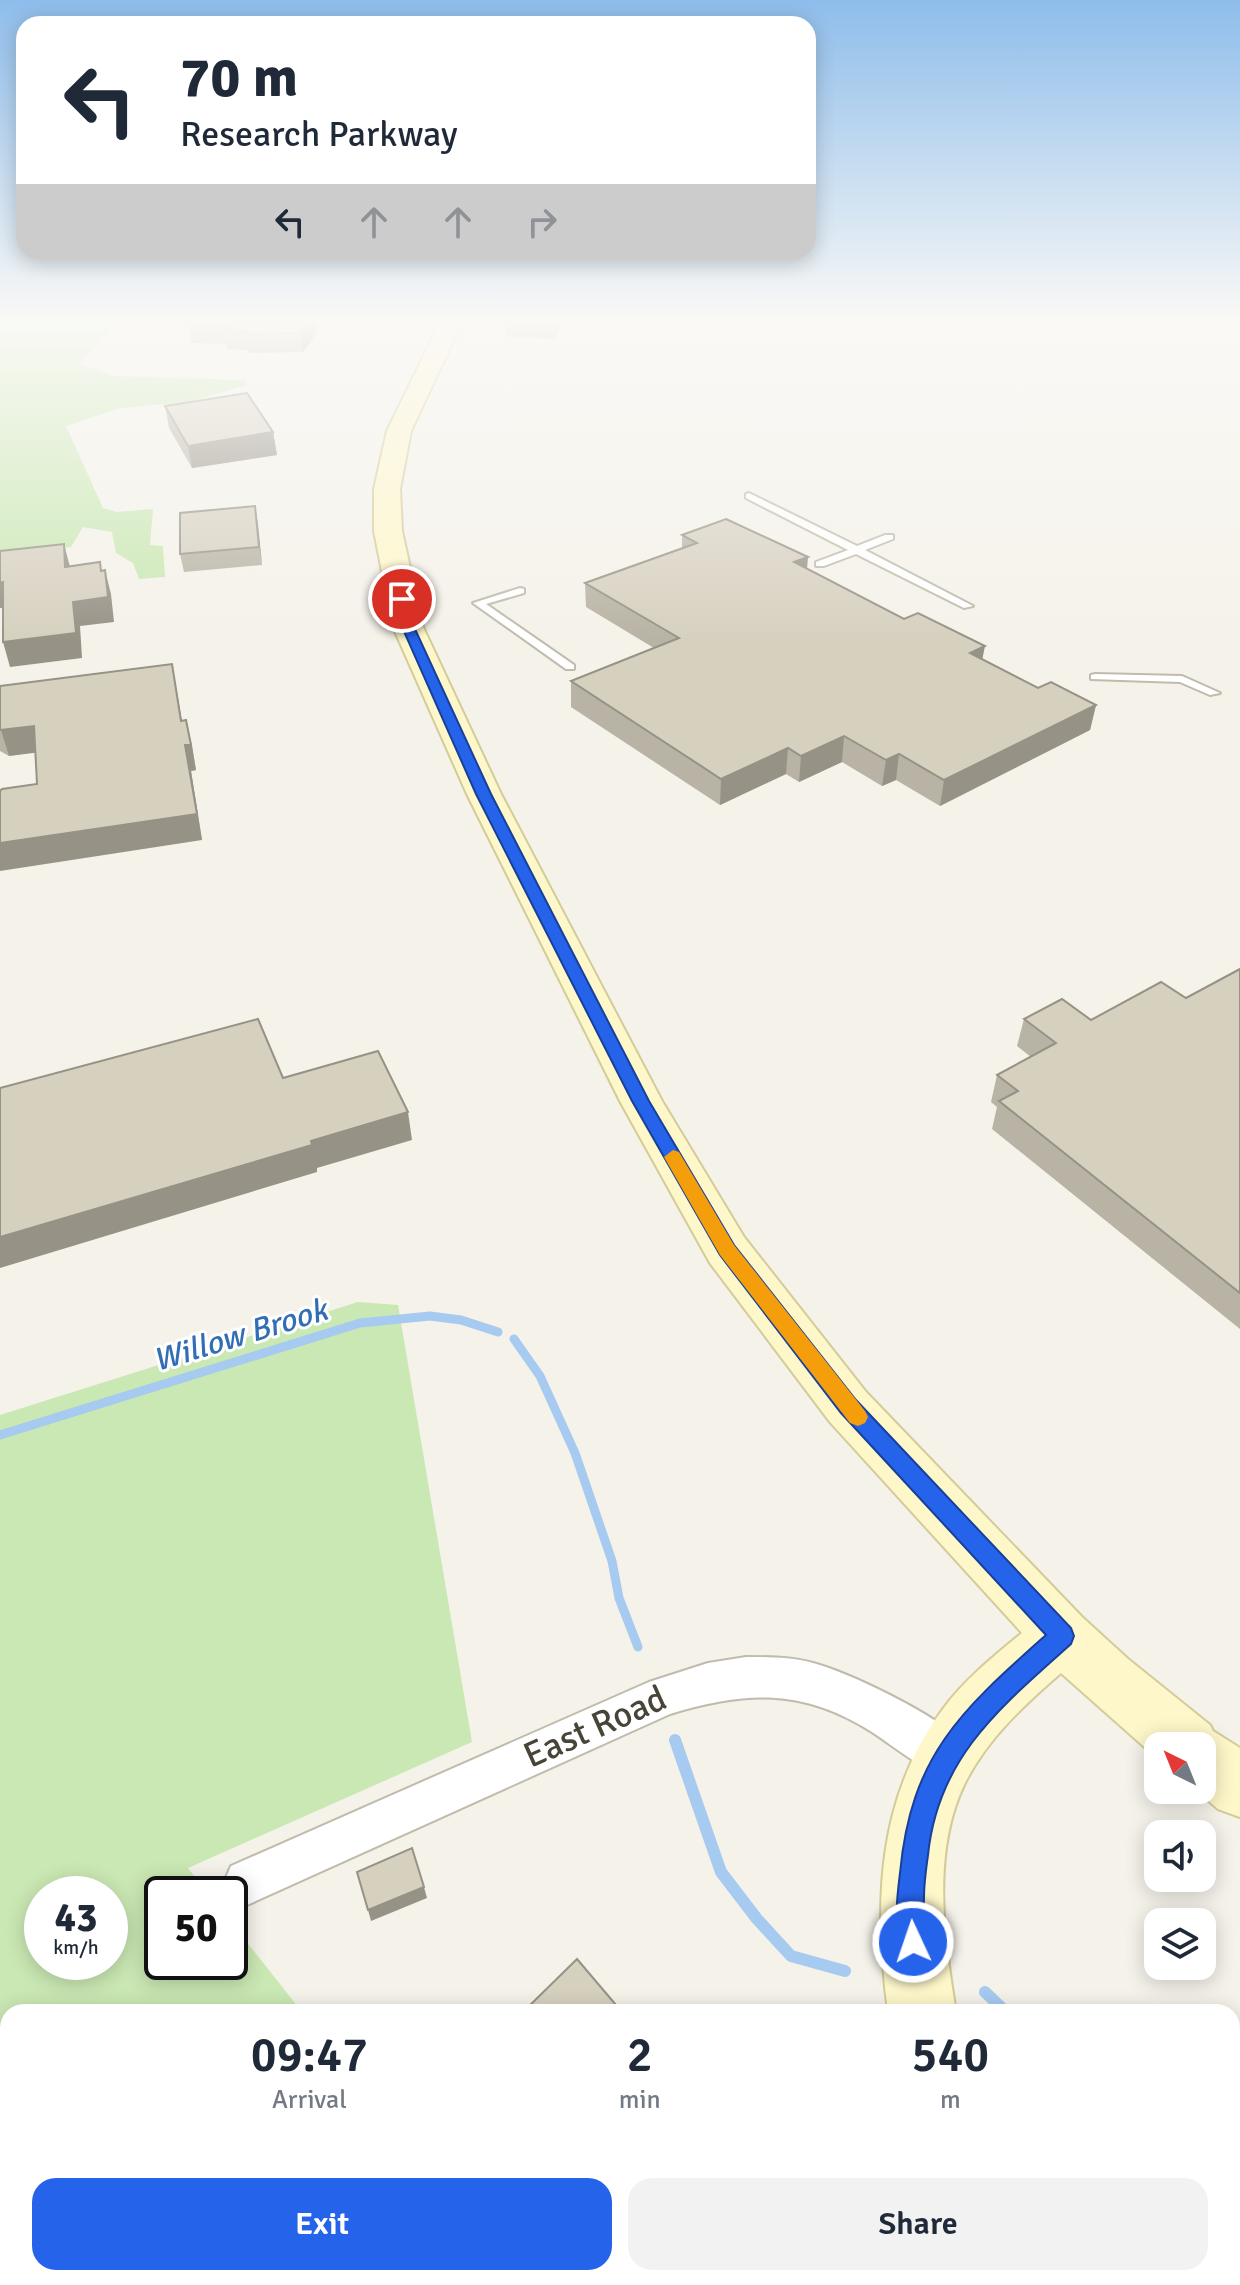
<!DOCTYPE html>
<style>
body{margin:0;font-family:Signika,sans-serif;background:#f2f2f3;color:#1f2937;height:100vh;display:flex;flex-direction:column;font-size:30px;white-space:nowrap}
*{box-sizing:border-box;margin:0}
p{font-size:26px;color:#747a83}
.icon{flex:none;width:44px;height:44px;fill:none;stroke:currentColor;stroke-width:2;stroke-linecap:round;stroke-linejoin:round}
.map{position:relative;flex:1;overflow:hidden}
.drawer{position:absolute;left:0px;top:2004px;width:1240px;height:282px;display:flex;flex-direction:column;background:#fff;border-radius:24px 24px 0 0;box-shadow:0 4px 20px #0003}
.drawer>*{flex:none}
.banner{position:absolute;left:16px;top:16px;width:800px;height:244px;border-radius:24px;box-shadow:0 4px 20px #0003;background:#fff;color:#1f2937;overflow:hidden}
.needle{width:52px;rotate:317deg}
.buttons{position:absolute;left:1144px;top:1732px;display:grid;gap:16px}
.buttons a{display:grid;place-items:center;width:72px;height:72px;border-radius:16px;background:#fff;box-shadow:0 4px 20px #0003;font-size:40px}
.speed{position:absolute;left:24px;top:1876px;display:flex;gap:16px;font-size:40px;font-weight:700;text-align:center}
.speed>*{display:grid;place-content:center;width:104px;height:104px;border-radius:50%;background:#fff;box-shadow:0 4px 20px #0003;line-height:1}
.speed small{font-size:20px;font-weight:400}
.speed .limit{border:4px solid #111;border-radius:12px;background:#fff;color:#111}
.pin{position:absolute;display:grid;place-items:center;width:68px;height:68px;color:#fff;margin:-34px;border:4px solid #fff;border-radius:50%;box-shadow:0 2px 8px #0007}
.me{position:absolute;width:88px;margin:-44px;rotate:357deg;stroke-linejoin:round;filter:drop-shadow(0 0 6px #0008)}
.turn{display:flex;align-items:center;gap:28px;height:168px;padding:0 32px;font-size:36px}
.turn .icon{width:104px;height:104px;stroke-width:2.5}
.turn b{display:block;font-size:56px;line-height:68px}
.lanes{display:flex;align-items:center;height:76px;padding:0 32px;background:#0003;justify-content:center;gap:40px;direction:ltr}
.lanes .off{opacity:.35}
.eta{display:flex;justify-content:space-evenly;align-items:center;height:136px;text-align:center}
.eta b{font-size:48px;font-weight:600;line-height:56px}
.action{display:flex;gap:16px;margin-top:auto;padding:16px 32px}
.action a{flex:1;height:92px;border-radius:24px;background:#2563eb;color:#fff;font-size:32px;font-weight:600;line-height:92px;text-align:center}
.action a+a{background:#f2f2f3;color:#1f2937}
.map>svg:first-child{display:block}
.green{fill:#cae8b3;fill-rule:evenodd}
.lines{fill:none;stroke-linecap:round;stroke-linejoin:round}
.stream-far1{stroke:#a7caf0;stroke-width:9}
.stream{stroke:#a7caf0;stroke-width:12}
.lane-casing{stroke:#c0bbac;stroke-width:4}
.street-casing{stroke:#c0bbac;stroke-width:4}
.secondary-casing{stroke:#d4cb9a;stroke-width:4}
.highway-casing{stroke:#ddb43c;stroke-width:4}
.lane{fill:#fff;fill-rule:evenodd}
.street{fill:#fff;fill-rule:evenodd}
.secondary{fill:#fef7ca;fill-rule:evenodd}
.highway{fill:#fcdd6d;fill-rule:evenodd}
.wall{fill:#b8b3a4}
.shaded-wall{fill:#969286}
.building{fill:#d6d0bf;stroke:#969286;stroke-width:2}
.route{fill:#2563eb;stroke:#184099;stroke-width:2}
.slow{fill:#f59e0b}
.labels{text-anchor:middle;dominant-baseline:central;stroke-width:6;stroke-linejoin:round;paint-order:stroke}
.water-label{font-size:32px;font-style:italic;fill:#316eb4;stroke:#fff}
.near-street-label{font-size:36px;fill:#484438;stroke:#fff}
</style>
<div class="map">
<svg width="1240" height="2285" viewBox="0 0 1240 2285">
<rect width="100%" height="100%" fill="#f5f2ea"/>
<g class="green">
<polygon points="0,320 121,320 78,364 114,376 244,380 248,385 187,402 120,408 66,426 103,508 117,512 153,509 150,545 163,546 165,577 139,579 133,563 116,553 112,532 83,527 71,547 0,556"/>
<path d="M 358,1302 L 398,1305 L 472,1742 L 188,1868 L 208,1894 L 162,1894 L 162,1962 L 230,1962 L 230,1921 L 302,2012 L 8,2012 L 8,2101 L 0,2092 L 0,1415 ZM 42,1894 L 110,1894 L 110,1962 L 42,1962 Z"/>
<polygon points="170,2278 511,2278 517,2285 176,2285"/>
</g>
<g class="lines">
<g class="stream-far1">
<polyline points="514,1339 540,1376 575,1453 612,1561 619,1598 638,1647"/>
<polyline points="0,1435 360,1323 430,1316 461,1320 498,1332"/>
</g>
<g class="stream">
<polyline points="675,1740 721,1872 757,1919 791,1956 845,1971"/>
<polyline points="985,1992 1006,2012"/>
<polyline points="1232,2263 1240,2270"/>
</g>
<g class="lane-casing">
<g id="lane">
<polygon points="749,493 857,546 885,535 893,535 893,539 865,550 973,606 964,608 856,554 824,566 816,566 816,562 848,550 746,498 746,494"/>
<polygon points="520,588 524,589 524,593 486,604 574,665 574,669 566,669 473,603"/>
<polygon points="1095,674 1182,676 1220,693 1210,695 1180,682 1091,679 1091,675"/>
</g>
</g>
<g class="street-casing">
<path id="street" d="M 746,1657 C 769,1657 791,1657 813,1663 C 850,1673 933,1713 960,1740 C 964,1744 966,1751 968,1756 L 962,1771 L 946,1778 C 919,1767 896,1748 872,1732 C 802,1688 746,1691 670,1714 L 247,1905 L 231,1898 L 224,1882 L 231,1866 L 649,1682 L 708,1663 Z"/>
</g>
<g class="secondary-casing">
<g id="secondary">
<path d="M 441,320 L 463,320 L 411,431 L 400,489 L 402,531 L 423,627 L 501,794 L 662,1101 L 744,1237 L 866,1392 L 1082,1617 L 1128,1659 L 1210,1725 L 1213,1731 L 1240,1748 L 1240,1817 L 1218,1809 L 1196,1790 L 1202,1790 L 1202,1746 L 1158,1746 L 1158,1759 L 1061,1673 C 1024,1705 987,1739 965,1783 C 931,1852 944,1940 956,2012 L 888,2012 C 874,1906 876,1798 943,1709 C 964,1680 994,1656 1022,1633 L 830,1422 L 710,1263 L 620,1101 L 467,794 L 393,627 L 374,531 L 374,489 L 387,431 Z"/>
<polygon points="932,2278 1006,2278 1008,2285 932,2285"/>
</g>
</g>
<g class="highway-casing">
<g id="highway">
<polygon points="0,2172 8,2176 8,2255 0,2251"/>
<polygon points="23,2278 101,2278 104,2285 25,2285"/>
</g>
</g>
<use href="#lane" class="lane"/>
<use href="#street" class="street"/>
<use href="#secondary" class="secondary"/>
<use href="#highway" class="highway"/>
</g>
<g class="wall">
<polygon points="191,320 315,320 317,332 303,352 249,353 248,350 227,349 227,344 191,343 188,324"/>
<polygon points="507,320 563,320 555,339 507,337"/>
<polygon points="165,406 273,432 277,455 192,468 169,428"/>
<polygon points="255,506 262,565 184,572 180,554"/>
<polygon points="682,535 807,569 1038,688 1096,705 1090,730 940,806 896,780 882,786 842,762 799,782 786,774 720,805 571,707 571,681 654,648 586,607 585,583 682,548"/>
<polygon points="172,664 182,721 186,720 192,746 196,770 191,771 202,840 37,784 35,752 9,756 0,751 0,686"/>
<polygon points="1240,969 1240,1329 992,1129 997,1107 991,1102 997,1075 1031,1057 1017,1046 1024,1019 1091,1020 1186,998"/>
<polygon points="538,2278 614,2278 608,2285 543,2285"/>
<polygon points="717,2278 791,2278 797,2285 722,2285"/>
</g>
<g class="shaded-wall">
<polygon points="310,320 315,320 317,332 303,352 301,333"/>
<polygon points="556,320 563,320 555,339 555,323"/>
<polygon points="273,432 277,455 192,468 188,446"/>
<polygon points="255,506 258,524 262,565 259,547"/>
<polygon points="64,544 70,567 65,567"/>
<polygon points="808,557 806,581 794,562"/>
<polygon points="105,570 111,594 114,622 80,626 82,658 10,667 3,642"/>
<polygon points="3,582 10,607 0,608 0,583"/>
<polygon points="985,646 980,671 970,653"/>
<polygon points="172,664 186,745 186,720 192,746 196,770 191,771 202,840 0,871 0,843"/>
<polygon points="1096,705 1090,730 940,806 944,780"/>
<polygon points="34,726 41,752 9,756 1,730"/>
<polygon points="844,736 842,762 799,782 801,756"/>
<polygon points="788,748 786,774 720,805 721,779"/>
<polygon points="899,754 896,780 882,786 886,760"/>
<polygon points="408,1112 412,1140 317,1168 317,1172 0,1268 0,1237 311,1141"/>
<polygon points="424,1887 427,1898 371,1921 368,1910"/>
<polygon points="601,2278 614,2278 608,2285 595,2285"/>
</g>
<g class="building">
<polygon points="191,320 310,320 301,333 246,334 248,331 224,330 228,325 188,324"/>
<polygon points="507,320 556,320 555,323 506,321"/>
<polygon points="247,393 273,432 188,446 165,406"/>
<polygon points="255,506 259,547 180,554 180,513"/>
<polygon points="726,519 808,557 794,562 904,619 918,613 985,646 970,653 1038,688 1051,682 1096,705 944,780 899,754 886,760 844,736 801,756 788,748 721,779 571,681 679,638 585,583 697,543 682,535"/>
<polygon points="64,544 65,567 100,562 101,571 105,570 108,597 73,602 76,633 3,642 3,582 0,583 0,551"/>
<polygon points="172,664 181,721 186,720 191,745 185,745 197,814 0,843 0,791 2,789 37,784 34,726 0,730 0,686"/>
<polygon points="1240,969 1240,1293 999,1101 1018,1091 997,1075 1056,1043 1024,1019 1062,999 1091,1020 1161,982 1186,998"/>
<polygon points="258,1019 283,1078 378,1051 408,1112 311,1141 312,1145 0,1237 0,1088"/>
<polygon points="412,1848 424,1887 368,1910 357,1872"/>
<polygon points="577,1959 622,2012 523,2012"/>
<polygon points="546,2278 601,2278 595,2285 551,2285"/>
<polygon points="724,2278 791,2278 797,2285 729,2285"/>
</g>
<linearGradient id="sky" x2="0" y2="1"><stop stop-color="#8ebdeb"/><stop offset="0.5" stop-color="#faf9f6"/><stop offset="1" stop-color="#faf9f6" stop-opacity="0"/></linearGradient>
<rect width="1240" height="640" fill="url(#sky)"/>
<path class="route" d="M 402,595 L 408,599 L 414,627 L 491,794 L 649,1101 L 734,1245 L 856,1400 L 1071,1628 L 1074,1636 L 1071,1644 C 1002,1706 938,1756 928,1855 C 926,1869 924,1883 924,1897 C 923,1916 929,1934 922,1951 L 913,1955 L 903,1951 C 893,1928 897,1897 900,1873 C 911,1754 962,1710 1046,1635 L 841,1413 L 720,1255 L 632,1101 L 476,794 L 402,627 L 396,599 Z"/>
<polygon class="slow" points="673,1150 679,1152 734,1245 865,1411 868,1417 865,1423 858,1426 850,1423 720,1255 664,1157"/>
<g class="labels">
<g class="water-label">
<text transform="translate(240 1335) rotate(-17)">Willow Brook</text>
</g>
<g class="near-street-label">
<text transform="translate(595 1727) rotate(-24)">East Road</text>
</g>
</g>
</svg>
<div class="buttons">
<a><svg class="needle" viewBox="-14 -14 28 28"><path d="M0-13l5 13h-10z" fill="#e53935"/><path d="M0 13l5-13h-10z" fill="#747a83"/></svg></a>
<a><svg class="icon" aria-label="sound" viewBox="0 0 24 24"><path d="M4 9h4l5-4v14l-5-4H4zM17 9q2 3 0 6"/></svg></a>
<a><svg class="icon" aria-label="layers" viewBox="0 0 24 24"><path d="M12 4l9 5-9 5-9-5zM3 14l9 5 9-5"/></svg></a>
</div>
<div class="speed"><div>43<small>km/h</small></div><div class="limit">50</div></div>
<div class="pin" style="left:402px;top:599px;background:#d93025"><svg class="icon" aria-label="arrive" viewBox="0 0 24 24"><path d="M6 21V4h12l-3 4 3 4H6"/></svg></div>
<svg class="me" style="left:913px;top:1942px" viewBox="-20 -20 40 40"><circle r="17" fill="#2563eb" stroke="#fff" stroke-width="3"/><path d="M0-11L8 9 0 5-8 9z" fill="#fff"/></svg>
<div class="banner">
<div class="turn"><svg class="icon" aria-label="left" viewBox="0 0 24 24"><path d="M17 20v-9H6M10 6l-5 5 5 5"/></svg><div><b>70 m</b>Research Parkway</div></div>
<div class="lanes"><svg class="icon" aria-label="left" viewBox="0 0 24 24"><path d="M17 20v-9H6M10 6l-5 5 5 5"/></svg><svg class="icon off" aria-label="ahead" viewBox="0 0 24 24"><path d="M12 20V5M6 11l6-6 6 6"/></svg><svg class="icon off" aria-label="ahead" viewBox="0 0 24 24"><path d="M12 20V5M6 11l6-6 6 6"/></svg><svg class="icon off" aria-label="right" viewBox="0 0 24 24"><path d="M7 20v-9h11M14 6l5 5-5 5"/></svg></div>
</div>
<section class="drawer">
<div class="eta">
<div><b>09:47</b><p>Arrival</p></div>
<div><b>2</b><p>min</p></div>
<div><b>540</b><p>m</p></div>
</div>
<div class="action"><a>Exit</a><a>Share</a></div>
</section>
</div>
